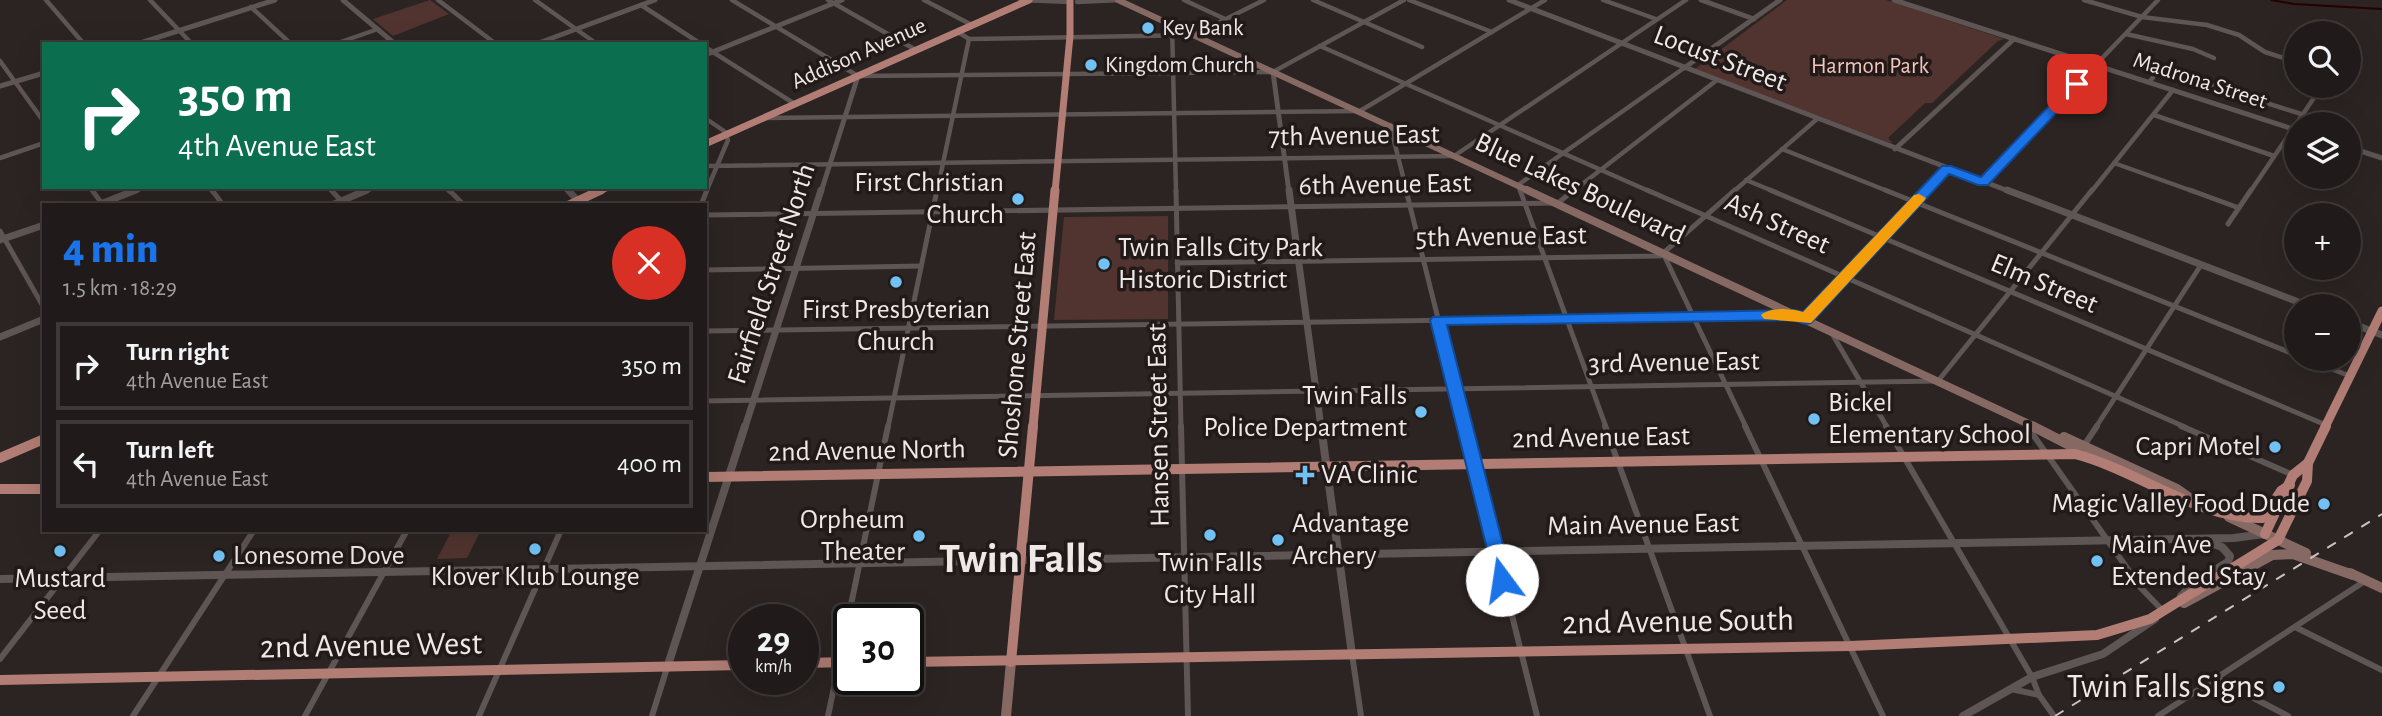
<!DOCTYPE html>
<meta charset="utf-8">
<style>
body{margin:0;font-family:"Alegreya Sans",sans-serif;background:#282423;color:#f1f3f6;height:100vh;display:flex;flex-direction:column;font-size:26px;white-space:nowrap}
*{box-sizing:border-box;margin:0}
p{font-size:23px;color:#a2a1a2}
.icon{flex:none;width:38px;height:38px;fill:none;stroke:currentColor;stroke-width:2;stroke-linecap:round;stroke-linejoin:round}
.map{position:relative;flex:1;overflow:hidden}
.panel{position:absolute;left:42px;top:203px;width:665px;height:329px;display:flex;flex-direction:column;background:#201b1a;border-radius:0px;box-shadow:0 7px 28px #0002,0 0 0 2px #3d3939}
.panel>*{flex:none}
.banner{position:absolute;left:42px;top:42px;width:665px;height:147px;border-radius:0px;box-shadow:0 7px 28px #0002,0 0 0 2px #3d3939;background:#0b6e4f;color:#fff;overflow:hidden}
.tools{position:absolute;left:2284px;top:21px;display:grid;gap:14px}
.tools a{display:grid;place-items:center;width:77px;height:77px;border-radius:50%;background:#201b1a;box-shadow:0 7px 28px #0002,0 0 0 2px #3d3939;font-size:35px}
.speed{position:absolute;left:728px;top:604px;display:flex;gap:14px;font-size:35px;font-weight:700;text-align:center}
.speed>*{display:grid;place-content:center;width:91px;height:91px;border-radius:50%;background:#201b1a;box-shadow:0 7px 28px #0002,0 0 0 2px #3d3939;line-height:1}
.speed small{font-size:18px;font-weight:400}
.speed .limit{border:4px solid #111;border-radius:10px;background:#fff;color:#111}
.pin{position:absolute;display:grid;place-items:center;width:60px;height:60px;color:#fff;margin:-30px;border-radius:14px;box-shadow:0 4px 10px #0006}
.me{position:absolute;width:77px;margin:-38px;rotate:346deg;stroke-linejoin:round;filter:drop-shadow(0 0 5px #0008)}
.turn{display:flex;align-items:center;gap:24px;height:147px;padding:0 21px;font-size:32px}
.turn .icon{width:91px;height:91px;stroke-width:2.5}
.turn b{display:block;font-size:49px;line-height:60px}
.round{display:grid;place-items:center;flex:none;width:74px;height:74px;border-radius:37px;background:#282423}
.headline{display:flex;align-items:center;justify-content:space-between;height:119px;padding:0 21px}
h1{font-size:42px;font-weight:800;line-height:52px;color:#1a73e8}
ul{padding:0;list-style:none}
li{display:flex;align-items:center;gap:21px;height:88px;margin:0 14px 10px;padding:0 7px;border:4px solid #3d3939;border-radius:0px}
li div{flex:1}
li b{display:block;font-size:26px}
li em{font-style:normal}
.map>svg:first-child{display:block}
.green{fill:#51342f}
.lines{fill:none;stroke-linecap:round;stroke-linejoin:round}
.stream{stroke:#250201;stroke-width:2}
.minor-far2{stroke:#5e5554;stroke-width:4.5}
.minor-far1{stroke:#5e5554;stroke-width:5}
.minor{stroke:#5e5554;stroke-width:6}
.tertiary-far2{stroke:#5e5554;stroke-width:5}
.tertiary-far1{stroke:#5e5554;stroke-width:7}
.tertiary{stroke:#5e5554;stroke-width:8}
.secondary-far2{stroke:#876964;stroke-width:6}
.secondary-far1{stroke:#876964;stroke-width:8}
.secondary{stroke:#876964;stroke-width:10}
.primary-far2{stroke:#b17d74;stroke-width:7}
.primary-far1{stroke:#b17d74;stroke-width:9}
.primary{stroke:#b17d74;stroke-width:10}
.rail{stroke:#cac3c3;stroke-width:2;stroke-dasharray:10 10;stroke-linecap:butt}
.route{fill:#1a73e8;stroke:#114b97;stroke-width:2}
.slow{fill:#f59e0b}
.poi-dot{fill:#72c1f5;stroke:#211a19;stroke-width:2.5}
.labels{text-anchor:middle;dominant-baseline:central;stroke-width:7;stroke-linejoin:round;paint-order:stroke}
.far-poi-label{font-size:23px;fill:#eee8e8;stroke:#211a19;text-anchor:start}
.far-street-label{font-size:23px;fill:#eee8e8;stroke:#211a19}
.far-park-label{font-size:23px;fill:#f5c5bd;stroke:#211a19}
.street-label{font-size:28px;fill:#eee8e8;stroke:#211a19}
.poi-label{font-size:28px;fill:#eee8e8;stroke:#211a19;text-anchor:start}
.near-street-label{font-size:33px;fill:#eee8e8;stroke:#211a19}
.near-poi-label{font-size:33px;fill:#eee8e8;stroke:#211a19;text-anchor:end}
.town-label{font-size:42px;font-weight:bold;fill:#eee8e8;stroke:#211a19}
</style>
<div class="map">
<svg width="2382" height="716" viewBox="0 0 2382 716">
<rect width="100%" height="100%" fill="#2b2422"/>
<g class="green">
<polygon points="430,0 449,14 393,36 373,19"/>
<polygon points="1787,0 1886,0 2004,39 1998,41 1932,103 1925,103 1888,138 1893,143 1888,142 1695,69"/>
<polygon points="1168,216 1168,319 1054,320 1064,217"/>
<polygon points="452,530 481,530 467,558 437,559"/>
</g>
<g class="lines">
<polyline class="stream" points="2271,0 2294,4 2382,9"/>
<g class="minor-far2">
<polyline points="46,0 84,44"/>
<polyline points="150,0 192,44"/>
<polyline points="438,0 496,44"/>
<polyline points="535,0 597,44"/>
<polyline points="732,0 858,76 1273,72 1404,0"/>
<polyline points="828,0 916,50"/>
<polyline points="924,0 972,25"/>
<polyline points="1020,0 1070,2"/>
<polyline points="1184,0 1225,19"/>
<polyline points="1313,0 1422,47"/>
<polyline points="1409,0 1492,32"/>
<polyline points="1603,0 1656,19"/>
<polyline points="2084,0 2142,17 2207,25 2239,35 2265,52 2296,62"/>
<polyline points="1077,2 1121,0"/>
<polyline points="641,5 701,44"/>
<polyline points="251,7 291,44"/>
<polyline points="1172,25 1176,192"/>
<polyline points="958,32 969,39 1194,35 1264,0"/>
<polyline points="2126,34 2193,49 2214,58"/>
<polyline points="335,44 378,29"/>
<polyline points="1320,46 1651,192"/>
<polyline points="705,47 795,104"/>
<polyline points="0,61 44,122"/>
<polyline points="2149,82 2157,73"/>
<polyline points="2210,85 2301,114"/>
<polyline points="2154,115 2274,156"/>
<polyline points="705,118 724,131 728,140 706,192"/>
<polyline points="764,118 1360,111 1545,0"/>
<polyline points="1390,125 1407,192"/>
<polyline points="1782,149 1890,192"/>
<polyline points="0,158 44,143"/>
<polyline points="2114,163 2195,192"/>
<polyline points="705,166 1454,156 1686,0"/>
<polyline points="1746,180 1775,192"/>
<polyline points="1983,182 2158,0"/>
<polyline points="90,187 94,192"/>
<polyline points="209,187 213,192"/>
<polyline points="328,187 333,192"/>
<polyline points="445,187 450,192"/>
<polyline points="937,192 969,39"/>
<polyline points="1521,192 1518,185 1684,68"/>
<polyline points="1572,192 1717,80"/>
<polyline points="1733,192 1817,119"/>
<polyline points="1925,192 1947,169"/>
<polyline points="2091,192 2173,90"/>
<polyline points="2250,192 2322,86"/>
</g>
<g class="minor-far1">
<polyline points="92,190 103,205"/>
<polyline points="212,190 223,205"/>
<polyline points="331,190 345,205"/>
<polyline points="449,190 464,205"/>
<polyline points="1176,190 1181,427"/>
<polyline points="1406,190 1465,427"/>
<polyline points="1520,190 1606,427"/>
<polyline points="1647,190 2185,427"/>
<polyline points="1770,190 2326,425"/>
<polyline points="1885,190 2296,355"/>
<polyline points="2190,190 2239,208"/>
<polyline points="701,205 707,190"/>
<polyline points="705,215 1558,203 1574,190"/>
<polyline points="2228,224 2251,190"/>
<polyline points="0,231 44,308"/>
<polyline points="1663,253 1746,427"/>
<polyline points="1177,263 1660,256 1735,190"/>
<polyline points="705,270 921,266"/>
<polyline points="1805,319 1927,190"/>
<polyline points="705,331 1792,315"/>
<polyline points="1831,332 1887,427"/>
<polyline points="2306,359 2350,376"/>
<polyline points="705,401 1938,381 2092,190"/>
<polyline points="888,427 937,190"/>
<polyline points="2096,427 2201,265"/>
</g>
<g class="minor">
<polyline points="1181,426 1188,716"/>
<polyline points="1465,426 1537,716"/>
<polyline points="1605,426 1710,716"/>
<polyline points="1745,426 1883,716"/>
<polyline points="1886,426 2032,677 2039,695 2054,716"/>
<polyline points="2027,426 2141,588 2164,612"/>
<polyline points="2181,426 2293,475"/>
<polyline points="2083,447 2097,426"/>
<polyline points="2295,627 2382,670"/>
<polyline points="1352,654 1361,716"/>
<polyline points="0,659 100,530"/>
<polyline points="2217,679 2288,716"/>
<polyline points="2011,689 2039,695"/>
<polyline points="133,716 254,530"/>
<polyline points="305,716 407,530"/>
<polyline points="479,716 561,530"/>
<polyline points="652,716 667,668"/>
<polyline points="828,716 888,426"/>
<polyline points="2158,716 2365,581"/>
</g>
<g class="tertiary-far2">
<polyline points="343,0 395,44"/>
<polyline points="1509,0 2011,192"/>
<polyline points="1701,0 1754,19"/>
<polyline points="1894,0 2296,130"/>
<polyline points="137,44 275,0"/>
<polyline points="536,44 655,0"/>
<polyline points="705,55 842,0"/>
<polyline points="1684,68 1780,0"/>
<polyline points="1273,72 1289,192"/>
<polyline points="0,86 44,73"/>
<polyline points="2348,147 2382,158"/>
<polyline points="1895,149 2014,39"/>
<polyline points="565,187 570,192"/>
<polyline points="132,192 145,187"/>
<polyline points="363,192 375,187"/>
<polyline points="821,192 858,76"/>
</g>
<g class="tertiary-far1">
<polyline points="568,190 578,201"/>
<polyline points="1289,190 1321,427"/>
<polyline points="2007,190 2309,306"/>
<polyline points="98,205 136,190"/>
<polyline points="332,205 367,190"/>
<polyline points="0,240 44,225"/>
<polyline points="2348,322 2382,335"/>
<polyline points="0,337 44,319"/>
<polyline points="745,427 821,190"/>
</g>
<g class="tertiary">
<polyline points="1321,426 1352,654"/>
<polyline points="0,579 2234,538 2264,534"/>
<polyline points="2181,596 2194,583 2228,562 2230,556 2222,547 2203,540"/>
<polyline points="667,668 745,426"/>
<polyline points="1963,716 2032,677 2103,654 2155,619"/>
</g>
<polyline class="secondary-far2" points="1118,0 1531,192"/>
<polyline class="secondary-far1" points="1527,190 2035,427"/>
<g class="secondary">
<polyline points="2032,426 2085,453"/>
<polyline points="2064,437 2177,489 2191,499"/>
<polyline points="2229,517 2306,553"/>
<polyline points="2350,573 2382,588"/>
<polyline points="2184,603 2272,555 2293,554 2353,575"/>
<polyline points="1006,716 1011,662"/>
</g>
<g class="primary-far2">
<polyline points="705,144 1029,0"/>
<polyline points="597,192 608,187"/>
<polyline points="1055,192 1070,36 1070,0"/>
</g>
<g class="primary-far1">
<polyline points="569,205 601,190"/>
<polyline points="1033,427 1055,190"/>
<polyline points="2325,427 2382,311"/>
</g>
<g class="primary">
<polyline points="0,458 44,439"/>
<path d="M 705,477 L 2075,454 C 2137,470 2199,520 2263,518 L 2281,491 L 2290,485"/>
<polyline points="0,489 44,489"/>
<polyline points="2265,534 2293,475 2308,463"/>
<polyline points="908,662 1850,646 2097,635 2150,619 2278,540 2307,481 2308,463 2326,426"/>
<polyline points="1011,662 1033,426"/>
<polyline points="803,663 849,662"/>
<polyline points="0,680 744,665"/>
</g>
<polyline class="rail" points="2055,716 2382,514"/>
</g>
<polygon class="route" points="2077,80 2081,82 2081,87 1988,185 1978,185 1949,174 1811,323 1805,324 1793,320 1447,325 1512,580 1509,585 1502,587 1496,585 1430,320 1433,317 1795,310 1803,312 1942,166 1951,166 1981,177 2072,82"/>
<path class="slow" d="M 1919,194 L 1926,198 L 1924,201 L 1811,323 L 1764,319 L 1761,315 C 1770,307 1791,308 1803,312 L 1914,195 Z"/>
<g class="poi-dot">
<circle cx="1148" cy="28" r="7"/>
<circle cx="1091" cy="65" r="7"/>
<circle cx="1018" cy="199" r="7"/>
<circle cx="1104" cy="264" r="7"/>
<circle cx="896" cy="282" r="7"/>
<circle cx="1421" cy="412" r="7"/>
<circle cx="1814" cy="419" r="7"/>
<circle cx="2275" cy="447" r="7"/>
<path d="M1301.5 464.5h7v7h7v7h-7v7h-7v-7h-7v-7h7z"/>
<circle cx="2324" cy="504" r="7"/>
<circle cx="1210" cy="535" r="7"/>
<circle cx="919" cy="536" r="7"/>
<circle cx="1278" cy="540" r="7"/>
<circle cx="535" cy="549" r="7"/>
<circle cx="60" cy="551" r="7"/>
<circle cx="219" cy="556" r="7"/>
<circle cx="2097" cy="561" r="7"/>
<circle cx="2279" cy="687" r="7"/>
</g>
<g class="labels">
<g class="far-poi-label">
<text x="1162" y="28">Key Bank</text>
<text x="1105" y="65">Kingdom Church</text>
</g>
<g class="far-street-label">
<text transform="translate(859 54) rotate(-24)">Addison Avenue</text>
<text transform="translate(2200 81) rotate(18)">Madrona Street</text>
</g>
<g class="far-park-label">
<text x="1870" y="66">Harmon Park</text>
</g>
<g class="street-label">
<text transform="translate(1720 59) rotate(21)">Locust Street</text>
<text transform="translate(1354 136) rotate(-1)">7th Avenue East</text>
<text transform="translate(1385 185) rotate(-1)">6th Avenue East</text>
<text transform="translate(1580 189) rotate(25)">Blue Lakes Boulevard</text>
<text transform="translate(1777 224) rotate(24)">Ash Street</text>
<text transform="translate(1501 237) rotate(-1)">5th Avenue East</text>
<text transform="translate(772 274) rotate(-72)">Fairfield Street North</text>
<text transform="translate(2044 284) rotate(23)">Elm Street</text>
<text transform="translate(1018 345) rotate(-85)">Shoshone Street East</text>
<text transform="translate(1674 363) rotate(-1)">3rd Avenue East</text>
<text transform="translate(1159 425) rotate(-91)">Hansen Street East</text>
<text transform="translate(1601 438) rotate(-1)">2nd Avenue East</text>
<text transform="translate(867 451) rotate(-1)">2nd Avenue North</text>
<text transform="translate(1643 525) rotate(-1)">Main Avenue East</text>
</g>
<g class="poi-label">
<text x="1004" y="183" text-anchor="end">First Christian<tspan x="1004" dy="32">Church</tspan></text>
<text x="1118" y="248">Twin Falls City Park<tspan x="1118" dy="32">Historic District</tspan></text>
<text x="896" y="310" text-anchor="middle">First Presbyterian<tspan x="896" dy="32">Church</tspan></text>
<text x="1407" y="396" text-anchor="end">Twin Falls<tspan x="1407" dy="32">Police Department</tspan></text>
<text x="1828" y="403">Bickel<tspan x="1828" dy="32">Elementary School</tspan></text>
<text x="2261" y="447" text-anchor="end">Capri Motel</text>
<text x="1321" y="475">VA Clinic</text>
<text x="2310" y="504" text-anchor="end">Magic Valley Food Dude</text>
<text x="905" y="520" text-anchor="end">Orpheum<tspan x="905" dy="32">Theater</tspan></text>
<text x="1292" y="524">Advantage<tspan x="1292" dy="32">Archery</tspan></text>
<text x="2111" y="545">Main Ave<tspan x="2111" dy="32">Extended Stay</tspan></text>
<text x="233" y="556">Lonesome Dove</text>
<text x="1210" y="563" text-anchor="middle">Twin Falls<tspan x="1210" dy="32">City Hall</tspan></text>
<text x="535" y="577" text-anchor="middle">Klover Klub Lounge</text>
<text x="60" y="579" text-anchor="middle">Mustard<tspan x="60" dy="32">Seed</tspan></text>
</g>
<g class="near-street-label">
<text transform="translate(1678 622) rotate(-1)">2nd Avenue South</text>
<text transform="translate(371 646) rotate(-1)">2nd Avenue West</text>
</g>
<g class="near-poi-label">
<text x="2265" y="687">Twin Falls Signs</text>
</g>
<g class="town-label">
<text x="1021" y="559">Twin Falls</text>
</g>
</g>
</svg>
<div class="tools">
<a><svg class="icon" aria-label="search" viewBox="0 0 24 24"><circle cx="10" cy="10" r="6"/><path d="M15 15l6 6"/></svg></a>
<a><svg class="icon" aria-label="layers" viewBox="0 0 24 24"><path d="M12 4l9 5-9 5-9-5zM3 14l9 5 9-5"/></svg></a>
<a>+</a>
<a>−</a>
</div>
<div class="speed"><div>29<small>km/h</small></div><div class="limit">30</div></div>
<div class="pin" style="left:2077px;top:84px;background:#d93025"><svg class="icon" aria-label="arrive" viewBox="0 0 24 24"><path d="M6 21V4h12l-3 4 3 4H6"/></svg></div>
<svg class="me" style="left:1502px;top:580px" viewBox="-20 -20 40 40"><circle r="19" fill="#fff"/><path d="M0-13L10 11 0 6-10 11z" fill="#1a73e8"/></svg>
<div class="banner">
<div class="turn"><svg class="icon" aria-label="right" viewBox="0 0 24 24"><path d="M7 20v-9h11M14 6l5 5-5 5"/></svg><div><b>350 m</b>4th Avenue East</div></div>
</div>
<section class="panel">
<div class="headline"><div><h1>4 min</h1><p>1.5 km · 18:29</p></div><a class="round" style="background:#d93025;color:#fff"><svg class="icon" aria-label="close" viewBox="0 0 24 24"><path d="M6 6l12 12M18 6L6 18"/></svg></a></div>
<ul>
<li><svg class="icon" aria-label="right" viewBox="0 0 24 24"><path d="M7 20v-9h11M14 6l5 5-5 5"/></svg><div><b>Turn right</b><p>4th Avenue East</p></div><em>350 m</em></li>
<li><svg class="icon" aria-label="left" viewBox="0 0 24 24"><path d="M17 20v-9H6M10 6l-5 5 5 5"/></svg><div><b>Turn left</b><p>4th Avenue East</p></div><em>400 m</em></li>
</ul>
</section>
</div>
